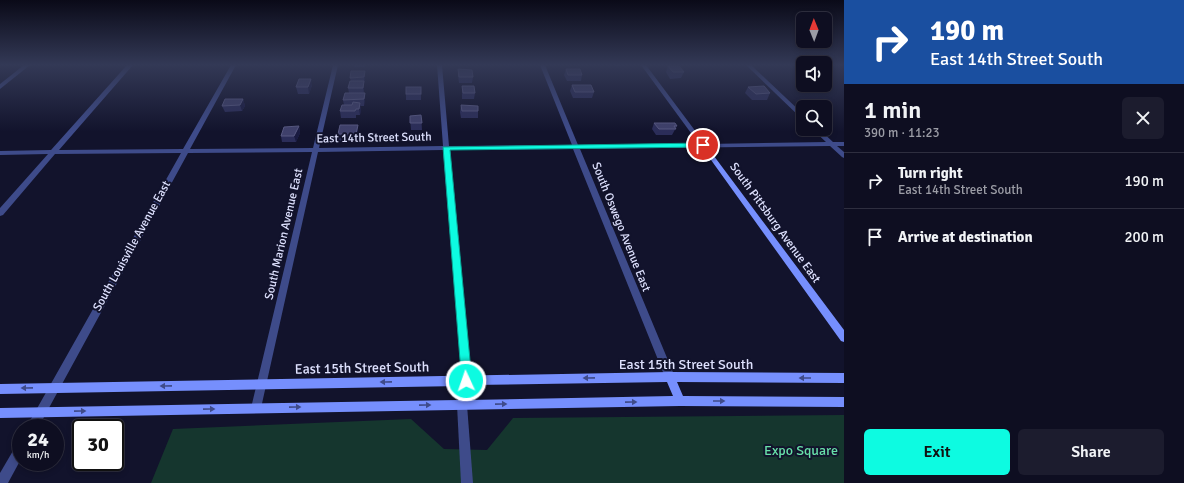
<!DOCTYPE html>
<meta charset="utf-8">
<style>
body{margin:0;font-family:Signika,sans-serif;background:#1c1c2e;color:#f1f3f6;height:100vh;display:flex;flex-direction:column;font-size:15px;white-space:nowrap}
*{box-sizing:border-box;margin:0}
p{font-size:13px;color:#9b9ca5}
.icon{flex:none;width:22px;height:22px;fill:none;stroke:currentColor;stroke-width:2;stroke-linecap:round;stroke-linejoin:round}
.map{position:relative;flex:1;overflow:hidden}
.side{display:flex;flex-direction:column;background:#0e0e21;width:340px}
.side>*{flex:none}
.top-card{background:#1a4fa0;color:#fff;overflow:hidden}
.needle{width:26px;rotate:359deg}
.tools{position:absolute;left:796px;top:12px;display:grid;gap:8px}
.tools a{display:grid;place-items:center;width:36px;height:36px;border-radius:6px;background:#0e0e21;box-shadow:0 2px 6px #0003,0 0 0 1px #2e2e3f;font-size:20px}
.speed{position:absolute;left:12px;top:419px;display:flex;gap:8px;font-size:20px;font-weight:700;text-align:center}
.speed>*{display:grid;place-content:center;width:52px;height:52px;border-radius:50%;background:#0e0e21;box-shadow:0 2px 6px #0003,0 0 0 1px #2e2e3f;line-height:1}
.speed small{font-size:10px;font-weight:400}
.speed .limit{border:2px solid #111;border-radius:6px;background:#fff;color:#111}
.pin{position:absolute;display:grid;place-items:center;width:34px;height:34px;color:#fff;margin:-17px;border:2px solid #fff;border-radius:50%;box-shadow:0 1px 4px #0007}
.me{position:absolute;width:44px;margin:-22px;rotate:357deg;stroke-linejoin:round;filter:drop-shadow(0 0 3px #0008)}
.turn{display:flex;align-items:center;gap:14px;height:84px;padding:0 20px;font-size:18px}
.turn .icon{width:52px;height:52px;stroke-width:2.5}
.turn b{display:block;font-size:28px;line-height:34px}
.round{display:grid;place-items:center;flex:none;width:42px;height:42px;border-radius:6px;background:#1c1c2e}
.summary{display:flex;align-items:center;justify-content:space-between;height:68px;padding:0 20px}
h1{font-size:24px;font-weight:600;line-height:30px}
.primary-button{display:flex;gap:8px;margin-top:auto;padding:8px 20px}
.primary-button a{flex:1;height:46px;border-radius:6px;background:#0dfbe1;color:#111;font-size:16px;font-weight:600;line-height:46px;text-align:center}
.primary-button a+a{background:#1c1c2e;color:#f1f3f6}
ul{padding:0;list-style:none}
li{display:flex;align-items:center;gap:12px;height:56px;padding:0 20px;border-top:1px solid #2e2e3f}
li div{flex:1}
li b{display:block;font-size:15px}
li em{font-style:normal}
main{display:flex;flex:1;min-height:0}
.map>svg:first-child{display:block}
.green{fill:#15362e}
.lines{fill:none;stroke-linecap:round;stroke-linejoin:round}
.street{fill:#3e4b8a;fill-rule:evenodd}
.secondary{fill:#768ffd;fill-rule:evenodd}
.wall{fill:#2b2d59}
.shaded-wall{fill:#191a40}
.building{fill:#3f406b;stroke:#585982}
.oneway{fill:#3f4b8a}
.route{fill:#0dfbe1;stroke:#08a392}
.labels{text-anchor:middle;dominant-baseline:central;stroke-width:4;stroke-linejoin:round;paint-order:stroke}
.street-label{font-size:12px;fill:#dee1fe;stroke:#12132c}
.near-street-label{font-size:14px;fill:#dee1fe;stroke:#12132c}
.near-park-label{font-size:14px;fill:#68e0a9;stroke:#12132c}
</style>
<main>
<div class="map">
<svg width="844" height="483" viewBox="0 0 844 483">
<rect width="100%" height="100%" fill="#12132c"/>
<polygon class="green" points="844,415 844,483 151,483 173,429 411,419 444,449 487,450 513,418"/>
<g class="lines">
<g class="street">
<polygon points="24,65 30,65 0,89 0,84"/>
<polygon points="127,65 133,65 59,150 183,149 231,65 236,65 190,149 313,148 333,65 338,65 319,148 443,146 437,65 442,65 449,146 572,145 540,65 545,65 578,145 699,144 641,65 646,65 705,144 826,142 812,129 819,129 833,142 844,142 844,146 837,146 844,152 844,158 842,157 830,146 580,149 675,377 674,380 670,382 666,380 665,377 573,149 450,150 472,381 471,384 467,386 463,384 462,381 443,150 318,152 261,408 260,412 256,413 252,412 251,408 312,152 188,153 38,428 26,428 181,153 55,154 3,215 0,216 0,208 48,154 0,155 0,151 51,150"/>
<polygon points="746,65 751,65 803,114 803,119 801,118"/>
<polygon points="462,400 466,401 467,405 473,483 461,483 457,405 458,401"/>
<polygon points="21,442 21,459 8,483 0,483 0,473 17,444"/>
</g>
<g class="secondary">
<polygon points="703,143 705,144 844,330 844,342 841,341 701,146 700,145"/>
<path d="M 670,372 L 844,373 L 844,383 L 677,382 L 683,396 L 844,397 L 844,407 L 680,406 L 0,418 L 0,408 L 458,400 L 461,386 L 0,394 L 0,384 ZM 667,382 L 673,396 L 468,400 L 471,385 Z"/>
</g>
</g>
<g class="wall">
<rect x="354" y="65" width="11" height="2"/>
<polygon points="614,65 626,65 614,66"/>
<polygon points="668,66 684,72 681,78 670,79 666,72"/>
<polygon points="458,69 473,77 472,83 459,83 458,76"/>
<polygon points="566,69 582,75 581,81 567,81 564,75"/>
<polygon points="365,77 364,84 364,93 365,93 365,99 364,106 360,106 361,109 360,115 356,115 356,118 341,118 340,111 344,105 343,100 349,93 348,88 351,81 350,78"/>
<polygon points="312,85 309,94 298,94 296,87"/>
<polygon points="572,85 594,92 592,98 573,98 570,91"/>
<polygon points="462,86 475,93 474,99 462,99"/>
<polygon points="406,87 421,93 421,100 406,100"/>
<polygon points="748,87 770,93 767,100 752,100 745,93"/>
<polygon points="243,99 245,106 242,111 225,112 222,106"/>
<polygon points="461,105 478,111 478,118 461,118 460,112"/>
<polygon points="421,115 422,130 411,130 410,116"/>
<polygon points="654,123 677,126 672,135 656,135 652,129"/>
<polygon points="358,125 358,132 357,141 339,141 338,134"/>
<polygon points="299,126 300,133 296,142 282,142 281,136"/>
</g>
<g class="shaded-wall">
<polygon points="365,71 365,77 364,84 364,77"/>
<polygon points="311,79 312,85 309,94 308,87"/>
<polygon points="364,81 364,87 363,94 363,88"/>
<polygon points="365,93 365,99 364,106 364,99"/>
<polygon points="243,99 245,106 242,111 240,105"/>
<polygon points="360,103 361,109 360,115 359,109"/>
<polygon points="358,125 358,132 357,141 356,134"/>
<polygon points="299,126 300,133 296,142 294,136"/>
</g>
<g class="building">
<polygon points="668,66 679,66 684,72 673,72"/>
<polygon points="458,69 472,70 473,77 459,77"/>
<polygon points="566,69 580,69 582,75 568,75"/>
<polygon points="351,71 365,71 364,77 350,78"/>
<polygon points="299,79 311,79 308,87 296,87"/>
<polygon points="350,81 364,81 363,88 348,88"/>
<polygon points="572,85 591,85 594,92 575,92"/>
<polygon points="462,86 474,86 475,93 463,93"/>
<polygon points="764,86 770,93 756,94 748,87"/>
<rect x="406" y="87" width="15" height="7"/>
<polygon points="345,93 365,93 364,99 343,100"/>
<polygon points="225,99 243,99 240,105 222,106"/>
<polygon points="353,102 360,103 359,109 356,109 355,111 340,111 342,105 352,105"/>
<polygon points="461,105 478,106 478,111 462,111"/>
<polygon points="421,115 422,123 410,123 410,116"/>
<polygon points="654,123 675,123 677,126 674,126 676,129 659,129"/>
<polygon points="340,125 358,125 356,134 338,134"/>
<polygon points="299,126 294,136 281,136 284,127"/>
</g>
<defs><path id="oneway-solid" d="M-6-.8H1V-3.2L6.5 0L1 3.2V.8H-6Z"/></defs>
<g class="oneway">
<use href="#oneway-solid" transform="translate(589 378) rotate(179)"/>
<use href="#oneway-solid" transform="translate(805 378) rotate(-180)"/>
<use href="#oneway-solid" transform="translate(386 382) rotate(179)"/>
<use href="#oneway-solid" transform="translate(166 386) rotate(179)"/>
<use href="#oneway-solid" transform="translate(27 388) rotate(179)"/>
<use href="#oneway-solid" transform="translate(719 401)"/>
<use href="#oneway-solid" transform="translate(631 402) rotate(-1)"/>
<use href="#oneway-solid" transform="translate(501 404) rotate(-1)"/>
<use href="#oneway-solid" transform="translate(425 405) rotate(-1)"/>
<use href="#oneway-solid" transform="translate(295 407) rotate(-1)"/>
<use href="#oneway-solid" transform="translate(209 409) rotate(-1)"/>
<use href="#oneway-solid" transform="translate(80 411) rotate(-1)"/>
</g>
<linearGradient id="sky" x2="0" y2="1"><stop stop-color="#0a0a18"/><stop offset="0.49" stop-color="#333956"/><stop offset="1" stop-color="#333956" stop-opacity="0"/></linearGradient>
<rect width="844" height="132" fill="url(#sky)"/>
<polygon class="route" points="703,143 707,145 706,147 450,150 472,381 471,385 466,386 462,385 443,147"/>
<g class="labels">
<g class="street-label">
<text transform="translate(374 138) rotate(-1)">East 14th Street South</text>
<text transform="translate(775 223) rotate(54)">South Pittsburg Avenue East</text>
<text transform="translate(621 227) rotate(68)">South Oswego Avenue East</text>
<text transform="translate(284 234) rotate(-77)">South Marion Avenue East</text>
<text transform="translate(132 246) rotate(-61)">South Louisville Avenue East</text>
</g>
<g class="near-street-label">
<text x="686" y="364">East 15th Street South</text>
<text transform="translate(362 368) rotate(-1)">East 15th Street South</text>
</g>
<g class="near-park-label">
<text x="801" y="450">Expo Square</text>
</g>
</g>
</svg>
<div class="tools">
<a><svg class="needle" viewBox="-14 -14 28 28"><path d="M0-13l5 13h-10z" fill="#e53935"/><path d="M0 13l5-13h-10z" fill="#9b9ca5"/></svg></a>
<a><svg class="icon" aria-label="sound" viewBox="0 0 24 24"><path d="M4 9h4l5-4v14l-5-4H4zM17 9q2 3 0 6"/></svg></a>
<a><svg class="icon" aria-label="search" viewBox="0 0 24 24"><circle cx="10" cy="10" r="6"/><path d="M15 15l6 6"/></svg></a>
</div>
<div class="speed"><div>24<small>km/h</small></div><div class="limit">30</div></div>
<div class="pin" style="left:703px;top:145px;background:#d93025"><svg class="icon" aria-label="arrive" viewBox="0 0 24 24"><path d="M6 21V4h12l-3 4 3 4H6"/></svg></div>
<svg class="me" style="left:466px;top:381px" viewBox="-20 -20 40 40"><circle r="17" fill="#0dfbe1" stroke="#fff" stroke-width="3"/><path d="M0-11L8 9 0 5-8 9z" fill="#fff"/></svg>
</div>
<section class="side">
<div class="top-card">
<div class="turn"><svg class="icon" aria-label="right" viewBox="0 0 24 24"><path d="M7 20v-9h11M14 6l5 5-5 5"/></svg><div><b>190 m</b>East 14th Street South</div></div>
</div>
<div class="summary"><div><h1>1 min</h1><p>390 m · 11:23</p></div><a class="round"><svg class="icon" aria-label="close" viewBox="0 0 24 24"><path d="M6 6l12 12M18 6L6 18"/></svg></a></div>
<ul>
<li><svg class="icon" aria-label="right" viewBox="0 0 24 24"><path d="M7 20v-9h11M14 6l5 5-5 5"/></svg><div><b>Turn right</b><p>East 14th Street South</p></div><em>190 m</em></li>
<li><svg class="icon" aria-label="arrive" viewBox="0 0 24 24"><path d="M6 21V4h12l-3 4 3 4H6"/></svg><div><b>Arrive at destination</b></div><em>200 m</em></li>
</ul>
<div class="primary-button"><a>Exit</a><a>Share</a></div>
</section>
</main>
